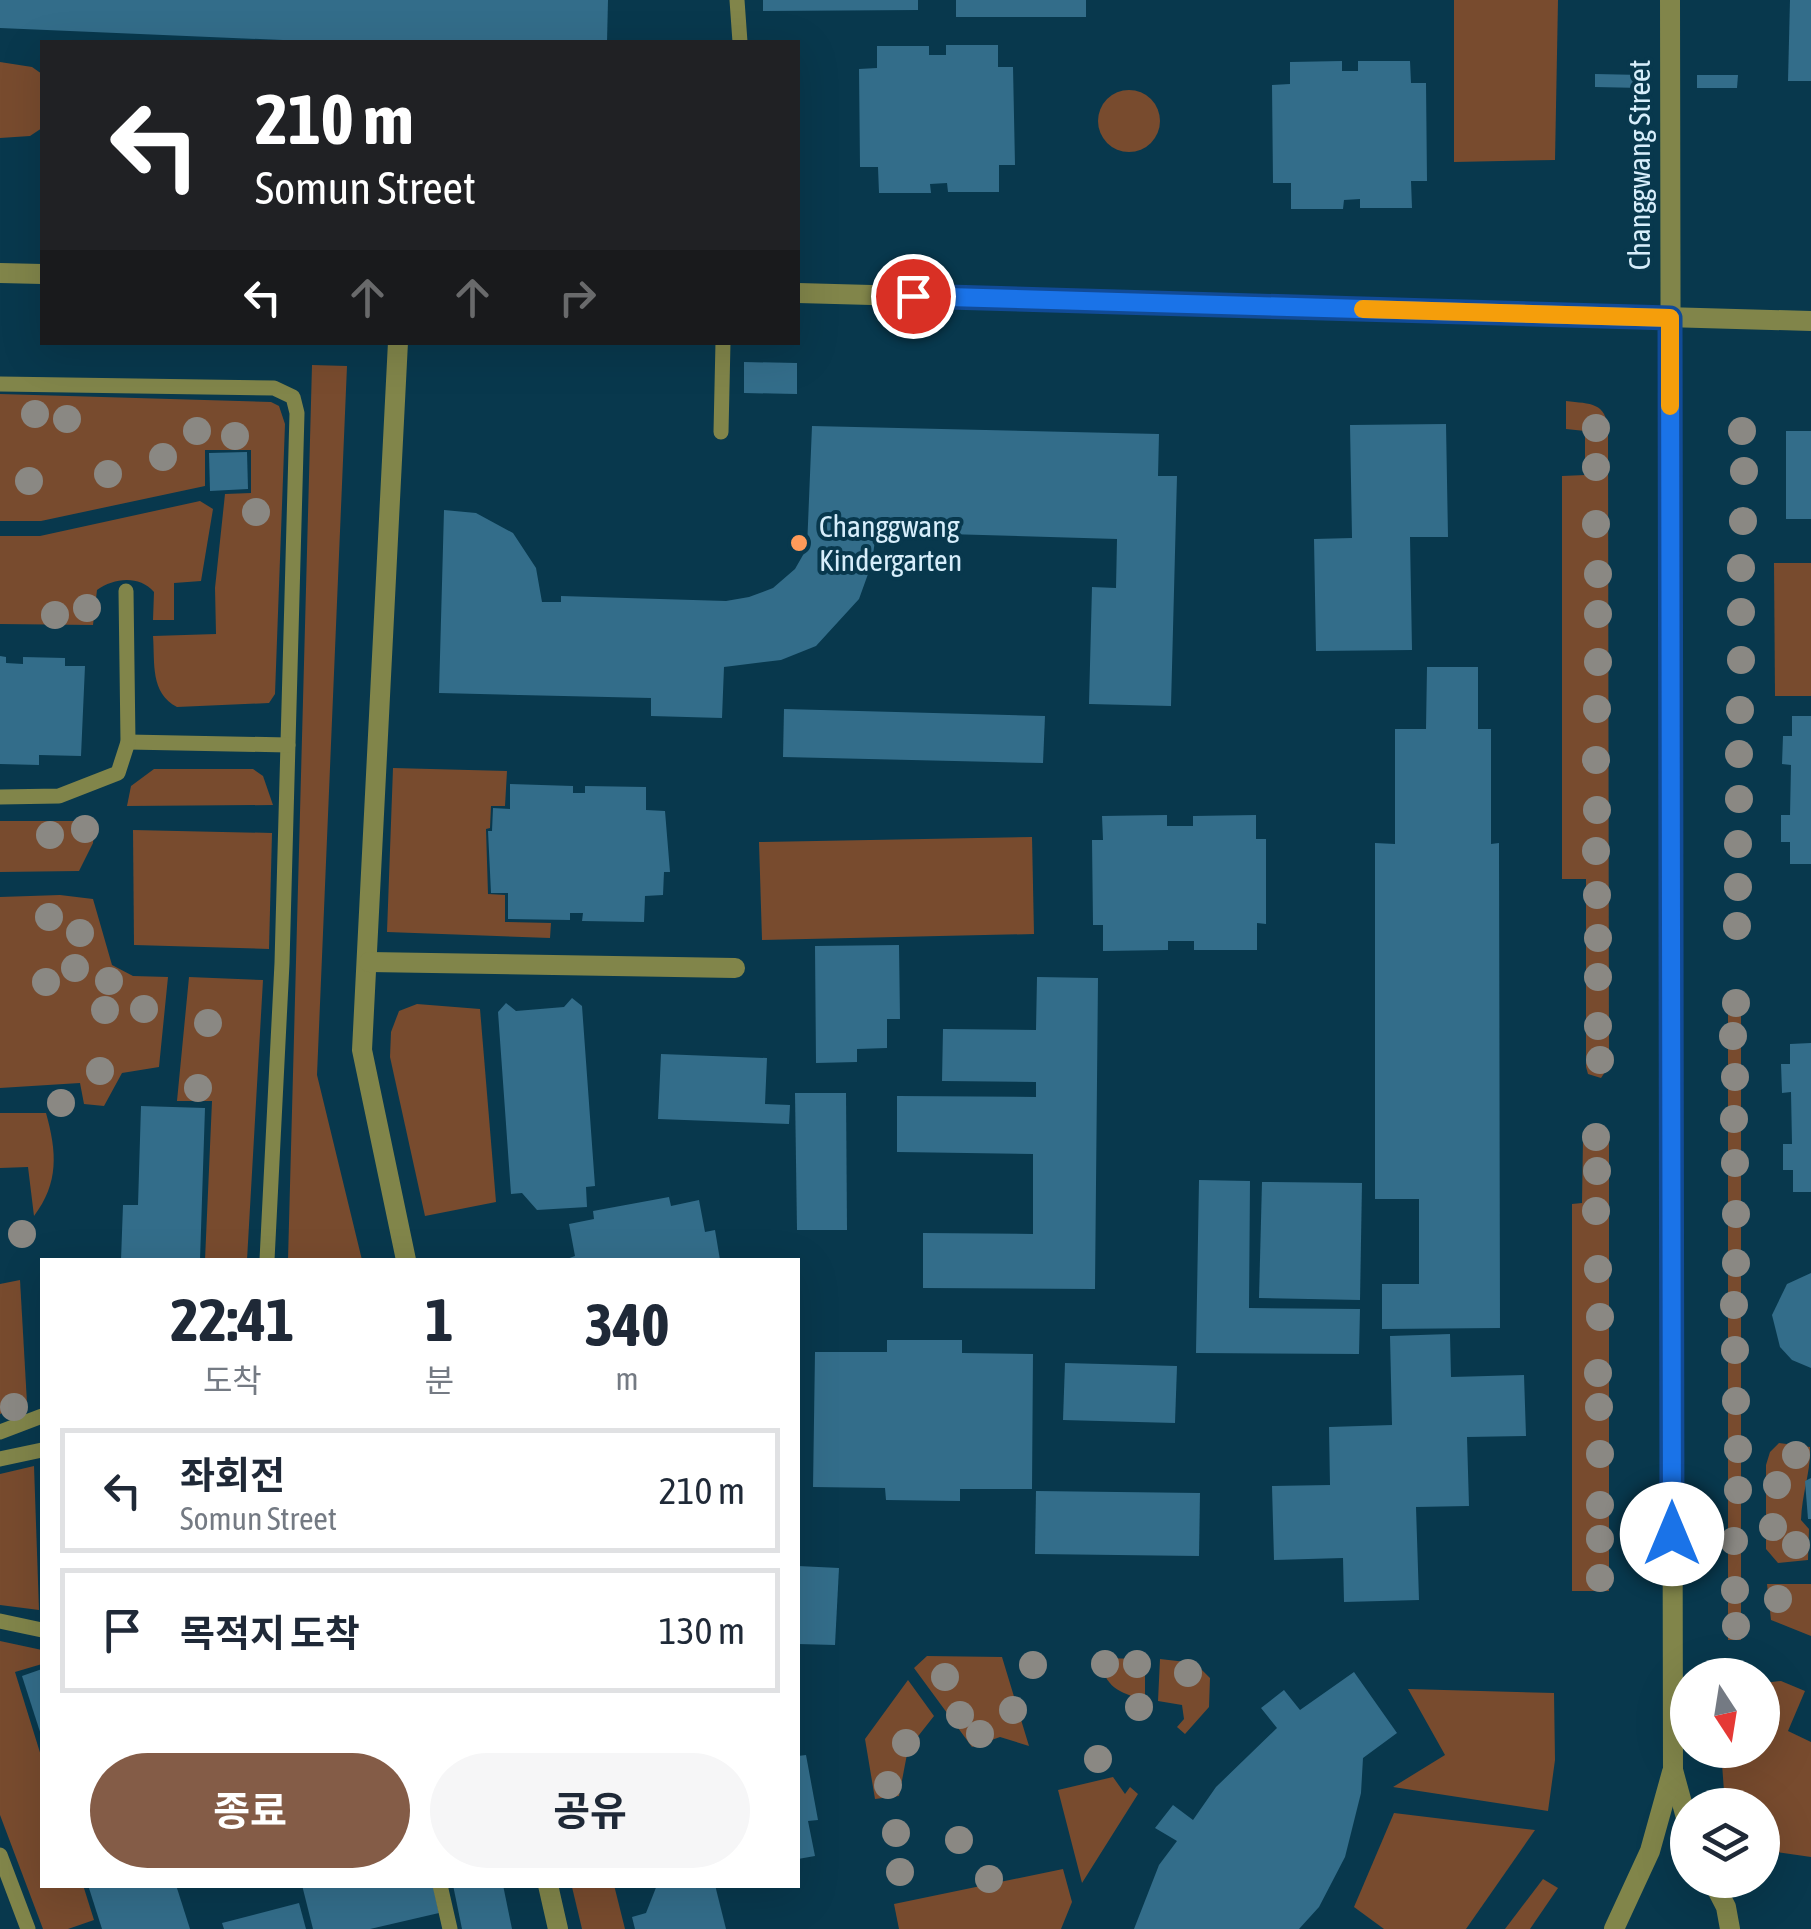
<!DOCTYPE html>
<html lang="ko">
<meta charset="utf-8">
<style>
body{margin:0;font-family:"Asap Condensed","Noto Sans KR",sans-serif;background:#f6f6f7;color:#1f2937;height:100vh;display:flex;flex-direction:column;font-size:38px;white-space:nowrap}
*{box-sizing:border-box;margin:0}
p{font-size:32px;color:#747a83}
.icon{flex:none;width:55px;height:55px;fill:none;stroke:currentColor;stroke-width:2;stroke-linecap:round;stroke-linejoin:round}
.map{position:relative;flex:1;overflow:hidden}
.drawer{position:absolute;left:40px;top:1258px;width:760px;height:630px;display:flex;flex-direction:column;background:#fff;border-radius:0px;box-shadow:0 10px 40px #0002}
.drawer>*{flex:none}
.banner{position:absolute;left:40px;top:40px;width:760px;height:305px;border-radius:0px;box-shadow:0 10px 40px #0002;background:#202124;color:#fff;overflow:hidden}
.needle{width:65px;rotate:168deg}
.controls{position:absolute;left:1670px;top:1658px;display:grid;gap:20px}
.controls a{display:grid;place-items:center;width:110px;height:110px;border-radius:50%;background:#fff;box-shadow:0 10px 40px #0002;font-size:50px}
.pin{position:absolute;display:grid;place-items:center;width:85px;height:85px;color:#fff;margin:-42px;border:5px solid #fff;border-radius:50%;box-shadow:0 2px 10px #0007}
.me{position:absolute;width:110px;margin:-55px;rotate:0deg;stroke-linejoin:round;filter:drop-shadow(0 0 8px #0008)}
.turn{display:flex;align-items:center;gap:35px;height:210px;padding:0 50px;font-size:45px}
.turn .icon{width:130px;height:130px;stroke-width:2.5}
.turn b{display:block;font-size:70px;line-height:85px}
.lanes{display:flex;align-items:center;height:95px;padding:0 50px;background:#0003;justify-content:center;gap:50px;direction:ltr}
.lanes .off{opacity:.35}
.eta{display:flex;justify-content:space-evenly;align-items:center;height:170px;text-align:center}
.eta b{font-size:60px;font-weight:700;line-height:70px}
.cta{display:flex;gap:20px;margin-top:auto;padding:20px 50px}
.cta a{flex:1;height:115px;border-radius:60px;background:#845c47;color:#fff;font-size:40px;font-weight:700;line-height:115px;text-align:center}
.cta a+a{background:#f6f6f7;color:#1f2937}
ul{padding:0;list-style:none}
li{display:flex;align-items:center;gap:30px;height:125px;margin:0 20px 15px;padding:0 30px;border:5px solid #e0e1e3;border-radius:0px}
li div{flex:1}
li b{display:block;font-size:38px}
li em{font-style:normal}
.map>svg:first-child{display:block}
.green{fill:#784b2e}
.building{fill:#336d8a}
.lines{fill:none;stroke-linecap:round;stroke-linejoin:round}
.service{stroke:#81854a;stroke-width:15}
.minor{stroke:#81854a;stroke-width:20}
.tree{fill:#8a8883}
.route-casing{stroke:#114b97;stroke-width:25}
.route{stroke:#1a73e8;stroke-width:18}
.slow{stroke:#f59e0b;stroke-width:18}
.poi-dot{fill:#ff9b5a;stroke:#08384d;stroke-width:4}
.labels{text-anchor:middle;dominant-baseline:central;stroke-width:8;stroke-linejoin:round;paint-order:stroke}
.street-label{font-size:30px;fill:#d7eefb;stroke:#08384d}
.poi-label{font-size:30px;fill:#d7eefb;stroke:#08384d;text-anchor:start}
</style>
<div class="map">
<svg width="1811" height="1929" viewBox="0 0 1811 1929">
<rect width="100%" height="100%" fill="#08384d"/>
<g class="green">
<polygon points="1454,0 1558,0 1555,160 1454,162"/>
<polygon points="0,62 32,67 42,74 42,128 30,136 0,138"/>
<circle cx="1129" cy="121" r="31"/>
<polygon points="312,365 347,366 317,1075 362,1260 288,1260"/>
<path d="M 0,394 L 271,402 L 279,406 L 285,424 L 275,694 L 269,703 L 177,707 C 150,693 155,663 153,636 L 216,634 L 215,588 L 225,494 L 251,493 L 251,450 L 205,450 L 205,486 L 41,521 L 0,521 Z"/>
<path d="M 1566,401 C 1591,404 1606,402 1608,430 L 1609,1066 L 1601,1078 L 1588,1074 L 1586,1067 L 1586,879 L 1562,879 L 1562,476 L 1585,475 L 1585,431 L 1566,429 Z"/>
<path d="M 200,501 L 213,509 L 201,581 L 174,583 L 174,620 L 153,620 L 154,592 C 139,575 114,578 97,590 L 93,625 L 0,624 L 0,536 L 40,536 Z"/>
<polygon points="1774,563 1811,563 1811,696 1775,696"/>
<polygon points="393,768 507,771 505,806 491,806 490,828 486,829 488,894 505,895 505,922 551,923 550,938 387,932"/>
<polygon points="154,769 253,769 263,776 273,805 127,806 131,786"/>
<polygon points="0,821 95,821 93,843 79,871 0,872"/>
<polygon points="133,830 272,833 269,949 134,945"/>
<polygon points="1032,837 1034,934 762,940 759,842"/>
<polygon points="60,895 93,899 112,965 133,976 168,977 159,1067 122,1073 104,1106 84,1104 80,1083 0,1088 0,897"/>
<polygon points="189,977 263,980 247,1260 205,1260 212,1101 177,1101"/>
<rect x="1728" y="995" width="13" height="645"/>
<polygon points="417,1004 480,1009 496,1202 425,1216 390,1057 391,1032 399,1011"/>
<path d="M 0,1113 L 46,1113 C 57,1152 59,1183 34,1216 L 28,1167 L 0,1168 Z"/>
<polygon points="1592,1124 1607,1129 1609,1137 1609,1591 1572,1591 1572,1204 1582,1203 1583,1137"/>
<polygon points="20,1280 27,1403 0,1414 0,1284"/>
<path d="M 1779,1443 L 1810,1447 C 1811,1472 1802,1492 1801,1520 L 1809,1529 L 1808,1560 L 1778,1563 L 1766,1549 L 1766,1465 L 1770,1452 Z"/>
<polygon points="34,1466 39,1610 0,1605 0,1474"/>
<polygon points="1767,1584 1811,1584 1811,1636 1771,1620"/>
<polygon points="0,1641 42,1650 42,1664 15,1672 42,1759 42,1885 83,1885 94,1920 68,1929 43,1929 0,1815"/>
<polygon points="927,1656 1002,1657 1029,1746 1000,1737 972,1747 914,1668"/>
<path d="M 1099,1658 L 1145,1659 L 1145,1700 C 1117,1692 1106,1688 1099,1658 Z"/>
<polygon points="1160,1659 1195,1663 1210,1678 1209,1707 1185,1734 1177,1727 1184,1719 1182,1705 1158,1701"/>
<polygon points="908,1680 934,1716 908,1749 899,1796 875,1799 865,1739"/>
<polygon points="1781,1681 1805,1691 1788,1731 1811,1742 1811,1857 1763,1850 1762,1805 1725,1805 1721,1750 1762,1750 1763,1683"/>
<polygon points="1408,1689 1554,1693 1555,1760 1548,1811 1393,1787 1445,1755"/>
<polygon points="1113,1777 1125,1794 1130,1787 1138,1794 1082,1883 1058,1790"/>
<polygon points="1394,1813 1535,1830 1466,1929 1384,1929 1354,1907"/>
<polygon points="1063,1869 1072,1902 1061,1929 899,1929 894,1904"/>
<polygon points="1543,1879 1558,1888 1530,1929 1505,1929"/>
<polygon points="614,1885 625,1929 582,1929 572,1887"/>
</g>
<g class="building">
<polygon points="0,0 608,0 607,42 329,42 0,28"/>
<polygon points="763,0 918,0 918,10 763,11"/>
<rect x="956" y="0" width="130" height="17"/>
<polygon points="1790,0 1811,0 1811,81 1788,81"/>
<polygon points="946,45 998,45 998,67 1013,67 1015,165 999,165 999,192 948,192 947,183 930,184 931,193 879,193 878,167 860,167 859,69 877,68 877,46 929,46 929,55 946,55"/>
<polygon points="1342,61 1342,71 1358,71 1358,61 1410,61 1411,83 1426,83 1427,181 1411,181 1412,208 1360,208 1360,199 1344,200 1343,209 1291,209 1291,183 1273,183 1272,85 1290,84 1290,62"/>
<polygon points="1595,74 1642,75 1642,88 1595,87"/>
<polygon points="1697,75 1738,75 1737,88 1697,88"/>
<polygon points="744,362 797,363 797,394 744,393"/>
<polygon points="1446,424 1448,537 1410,537 1412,650 1316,651 1314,539 1352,538 1350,425"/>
<polygon points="812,426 1159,434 1158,476 1177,476 1171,706 1089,704 1092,587 1116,588 1117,539 876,532 872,563 859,599 816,646 781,660 724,667 722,718 651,716 651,698 439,693 444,510 476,513 513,533 536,568 542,602 561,602 561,596 726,601 749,597 773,588 795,569 807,548"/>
<rect x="1786" y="431" width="25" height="88"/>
<polygon points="247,452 248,489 210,491 209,453"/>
<polygon points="0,656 6,657 6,663 23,664 23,657 65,658 65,666 85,666 81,756 39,755 39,765 0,764"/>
<polygon points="1427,667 1478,667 1478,729 1491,729 1491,844 1499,843 1500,1328 1382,1329 1382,1284 1419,1284 1419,1199 1375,1199 1375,843 1395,844 1395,729 1426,729"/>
<polygon points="784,709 1045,716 1043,763 783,757"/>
<polygon points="1792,716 1811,716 1811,864 1790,864 1790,842 1781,842 1781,815 1790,815 1791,765 1782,764 1783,736 1792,736"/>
<polygon points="510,784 573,786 573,793 585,793 585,786 646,787 646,810 665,811 670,872 664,872 663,895 645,896 644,922 582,921 583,913 570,913 570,920 508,919 508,893 491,893 488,831 492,831 493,808 510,809"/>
<polygon points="1167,815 1167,826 1193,826 1193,816 1256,815 1256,839 1266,839 1266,924 1257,923 1257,950 1194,950 1194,941 1168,941 1168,950 1103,951 1103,925 1093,925 1092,840 1103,840 1102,816"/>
<polygon points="899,945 900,1019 887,1019 887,1048 857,1049 857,1062 816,1063 815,946"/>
<polygon points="1037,977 1098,978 1095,1289 923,1288 923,1233 1033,1234 1033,1154 897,1152 897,1096 1036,1097 1036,1082 942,1081 943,1029 1036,1030"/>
<polygon points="572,998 582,1006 595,1186 586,1187 587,1207 537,1210 522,1193 511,1194 498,1012 506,1003 516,1011 564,1007"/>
<polygon points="1811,1043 1811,1192 1793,1192 1793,1170 1783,1170 1783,1144 1792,1144 1791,1092 1782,1093 1781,1064 1790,1064 1790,1044"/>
<polygon points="661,1054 767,1058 765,1104 790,1105 789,1124 658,1119"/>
<polygon points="795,1093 846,1093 847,1230 797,1230"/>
<polygon points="141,1106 205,1108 200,1260 121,1260 123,1205 138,1205"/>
<polygon points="1199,1180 1250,1181 1249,1308 1360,1309 1359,1354 1196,1353"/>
<polygon points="1262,1182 1362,1183 1360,1300 1259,1298"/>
<polygon points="669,1197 671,1206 699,1200 705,1232 715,1230 720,1260 564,1260 575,1256 569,1224 594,1219 593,1211"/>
<polygon points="1811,1273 1811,1368 1792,1360 1780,1347 1772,1315 1787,1284"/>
<polygon points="1450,1334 1451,1377 1524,1375 1526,1436 1467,1437 1469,1506 1416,1507 1419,1600 1344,1602 1343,1558 1274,1560 1272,1486 1330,1485 1329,1427 1392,1425 1390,1336"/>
<polygon points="887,1340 962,1340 962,1353 1033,1354 1032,1489 960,1489 960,1501 886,1500 885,1488 813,1487 815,1352 887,1352"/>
<polygon points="1065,1363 1177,1366 1175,1423 1063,1420"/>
<polygon points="1811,1478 1811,1519 1808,1519 1805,1481"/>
<polygon points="1036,1491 1200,1493 1199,1556 1035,1554"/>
<polygon points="798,1566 839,1568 835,1645 798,1644"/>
<polygon points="42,1669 42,1738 22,1676"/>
<polygon points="1354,1672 1397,1733 1363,1758 1361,1793 1345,1857 1319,1907 1299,1929 1134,1929 1159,1865 1177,1841 1155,1828 1173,1805 1193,1820 1216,1787 1277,1728 1261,1708 1284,1690 1300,1710"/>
<polygon points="806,1755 818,1820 808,1821 815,1856 798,1859 798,1756"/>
<polygon points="88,1885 176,1885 190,1929 102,1929"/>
<polygon points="302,1885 433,1885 439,1913 370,1929 313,1929"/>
<polygon points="453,1885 503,1885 512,1929 462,1929"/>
<polygon points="657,1885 715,1885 726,1929 635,1929 632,1917 646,1913"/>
<polygon points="299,1903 306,1929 224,1929 222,1923"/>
</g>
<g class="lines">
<g class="service">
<polyline points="737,0 740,42"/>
<polyline points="0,384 274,388 293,397 297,413 282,963 267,1260"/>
<polyline points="721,432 723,342"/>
<polyline points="128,742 288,745"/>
<polyline points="0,797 59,796 118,773 128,742 126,591"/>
<polyline points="0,1432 42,1416"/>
<polyline points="0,1459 42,1450"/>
<polyline points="0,1621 42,1630"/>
<polyline points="0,1855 28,1929"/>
<polyline points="440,1885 450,1929"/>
</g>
<g class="minor">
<polyline points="1670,0 1673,1770 1688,1825"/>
<polyline points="0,273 42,274"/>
<polyline points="798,293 1811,321"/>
<polyline points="398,342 362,1050 406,1260"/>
<polyline points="369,962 735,968"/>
<polyline points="1712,1880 1726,1907 1730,1929"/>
<polyline points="548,1885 558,1929"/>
<polyline points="1614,1929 1650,1851 1672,1772"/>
</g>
</g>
<g class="tree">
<circle cx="35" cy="414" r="14"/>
<circle cx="67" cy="419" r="14"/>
<circle cx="1596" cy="428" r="14"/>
<circle cx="197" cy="431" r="14"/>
<circle cx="1742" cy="431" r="14"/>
<circle cx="235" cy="436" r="14"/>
<circle cx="163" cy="457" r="14"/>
<circle cx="1596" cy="467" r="14"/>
<circle cx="1744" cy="471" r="14"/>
<circle cx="108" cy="474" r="14"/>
<circle cx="29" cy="481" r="14"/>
<circle cx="256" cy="512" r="14"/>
<circle cx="1743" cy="521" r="14"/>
<circle cx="1596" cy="524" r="14"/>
<circle cx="1741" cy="568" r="14"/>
<circle cx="1598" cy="574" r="14"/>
<circle cx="87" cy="608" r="14"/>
<circle cx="1741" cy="612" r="14"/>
<circle cx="1598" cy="614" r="14"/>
<circle cx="55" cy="615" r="14"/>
<circle cx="1741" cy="660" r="14"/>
<circle cx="1598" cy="662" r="14"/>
<circle cx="1597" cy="709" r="14"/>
<circle cx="1740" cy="710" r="14"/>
<circle cx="1739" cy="754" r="14"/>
<circle cx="1596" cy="760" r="14"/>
<circle cx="1739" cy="799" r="14"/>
<circle cx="1597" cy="810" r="14"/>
<circle cx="85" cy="829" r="14"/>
<circle cx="50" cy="835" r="14"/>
<circle cx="1738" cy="844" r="14"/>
<circle cx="1596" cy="851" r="14"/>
<circle cx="1738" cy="887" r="14"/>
<circle cx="1597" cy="895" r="14"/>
<circle cx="49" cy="917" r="14"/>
<circle cx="1737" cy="926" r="14"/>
<circle cx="80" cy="933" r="14"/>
<circle cx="1598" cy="938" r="14"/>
<circle cx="75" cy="968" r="14"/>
<circle cx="1598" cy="977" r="14"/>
<circle cx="109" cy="981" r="14"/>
<circle cx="46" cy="982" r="14"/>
<circle cx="1736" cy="1003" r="14"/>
<circle cx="144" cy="1009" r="14"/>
<circle cx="105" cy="1010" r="14"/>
<circle cx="208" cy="1023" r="14"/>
<circle cx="1598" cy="1026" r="14"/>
<circle cx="1733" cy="1036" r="14"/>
<circle cx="1600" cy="1060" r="14"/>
<circle cx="100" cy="1071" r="14"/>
<circle cx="1735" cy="1077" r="14"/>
<circle cx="198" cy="1088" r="14"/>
<circle cx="61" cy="1103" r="14"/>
<circle cx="1734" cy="1119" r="14"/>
<circle cx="1596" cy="1137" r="14"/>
<circle cx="1735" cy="1163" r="14"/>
<circle cx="1597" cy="1171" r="14"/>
<circle cx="1596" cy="1211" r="14"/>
<circle cx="1736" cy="1214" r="14"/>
<circle cx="22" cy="1234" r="14"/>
<circle cx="1736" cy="1263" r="14"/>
<circle cx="1598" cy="1269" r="14"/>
<circle cx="1734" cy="1305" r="14"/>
<circle cx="1600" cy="1317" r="14"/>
<circle cx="1735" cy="1350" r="14"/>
<circle cx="1598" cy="1373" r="14"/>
<circle cx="1736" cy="1401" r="14"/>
<circle cx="14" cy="1407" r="14"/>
<circle cx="1599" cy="1407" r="14"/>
<circle cx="1738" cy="1449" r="14"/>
<circle cx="1600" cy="1454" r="14"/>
<circle cx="1796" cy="1455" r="14"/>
<circle cx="1777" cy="1485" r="14"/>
<circle cx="1738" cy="1490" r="14"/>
<circle cx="1600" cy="1505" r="14"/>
<circle cx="1773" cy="1527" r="14"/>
<circle cx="1600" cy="1539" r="14"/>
<circle cx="1734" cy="1541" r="14"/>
<circle cx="1796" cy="1545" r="14"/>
<circle cx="1600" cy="1578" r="14"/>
<circle cx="1735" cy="1590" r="14"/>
<circle cx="1778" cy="1599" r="14"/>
<circle cx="1736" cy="1626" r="14"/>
<circle cx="1105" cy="1664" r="14"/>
<circle cx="1137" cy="1664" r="14"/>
<circle cx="1033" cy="1665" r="14"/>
<circle cx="1188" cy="1673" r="14"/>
<circle cx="945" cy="1677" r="14"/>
<circle cx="1139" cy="1707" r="14"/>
<circle cx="1013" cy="1710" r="14"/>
<circle cx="960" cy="1715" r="14"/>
<circle cx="980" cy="1734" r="14"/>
<circle cx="906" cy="1743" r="14"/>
<circle cx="1098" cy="1759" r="14"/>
<circle cx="888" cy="1785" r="14"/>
<circle cx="896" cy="1833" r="14"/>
<circle cx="959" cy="1840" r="14"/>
<circle cx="900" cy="1872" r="14"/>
<circle cx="989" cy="1879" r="14"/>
</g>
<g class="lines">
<g class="route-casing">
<polyline id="route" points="913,296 1670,318 1672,1534"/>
</g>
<use href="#route" class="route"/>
<polyline class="slow" points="1363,309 1670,318 1670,406"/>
</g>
<circle class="poi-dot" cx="799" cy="543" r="10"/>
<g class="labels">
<g class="street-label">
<text transform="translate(1639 165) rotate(-90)">Changgwang Street</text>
</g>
<g class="poi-label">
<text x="819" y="526">Changgwang<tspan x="819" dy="34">Kindergarten</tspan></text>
</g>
</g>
</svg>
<div class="controls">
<a><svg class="needle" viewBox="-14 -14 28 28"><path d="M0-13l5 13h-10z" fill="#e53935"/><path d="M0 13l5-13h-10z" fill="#747a83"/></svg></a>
<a><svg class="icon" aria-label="layers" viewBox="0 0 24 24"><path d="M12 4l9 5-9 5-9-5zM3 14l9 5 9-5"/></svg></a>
</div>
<div class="pin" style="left:913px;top:296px;background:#d93025"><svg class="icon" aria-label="arrive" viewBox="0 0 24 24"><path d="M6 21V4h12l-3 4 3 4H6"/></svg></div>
<svg class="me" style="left:1672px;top:1534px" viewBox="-20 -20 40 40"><circle r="19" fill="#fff"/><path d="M0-13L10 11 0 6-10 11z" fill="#1a73e8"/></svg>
<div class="banner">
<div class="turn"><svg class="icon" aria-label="left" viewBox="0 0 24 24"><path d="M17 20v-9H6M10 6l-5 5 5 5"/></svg><div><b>210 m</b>Somun Street</div></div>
<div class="lanes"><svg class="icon" aria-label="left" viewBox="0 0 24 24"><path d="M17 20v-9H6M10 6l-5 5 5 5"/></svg><svg class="icon off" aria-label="ahead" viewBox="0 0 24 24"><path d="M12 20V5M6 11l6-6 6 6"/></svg><svg class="icon off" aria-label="ahead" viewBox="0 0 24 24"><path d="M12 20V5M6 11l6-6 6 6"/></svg><svg class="icon off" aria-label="right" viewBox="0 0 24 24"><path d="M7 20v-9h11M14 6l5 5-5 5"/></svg></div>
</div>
<section class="drawer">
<div class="eta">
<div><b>22:41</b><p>도착</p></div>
<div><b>1</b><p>분</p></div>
<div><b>340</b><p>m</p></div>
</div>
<ul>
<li><svg class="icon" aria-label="left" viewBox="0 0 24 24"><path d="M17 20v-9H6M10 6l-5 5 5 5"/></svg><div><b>좌회전</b><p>Somun Street</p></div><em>210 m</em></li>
<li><svg class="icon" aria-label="arrive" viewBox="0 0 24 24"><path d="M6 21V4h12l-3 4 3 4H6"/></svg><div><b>목적지 도착</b></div><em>130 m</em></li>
</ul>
<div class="cta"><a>종료</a><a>공유</a></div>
</section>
</div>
